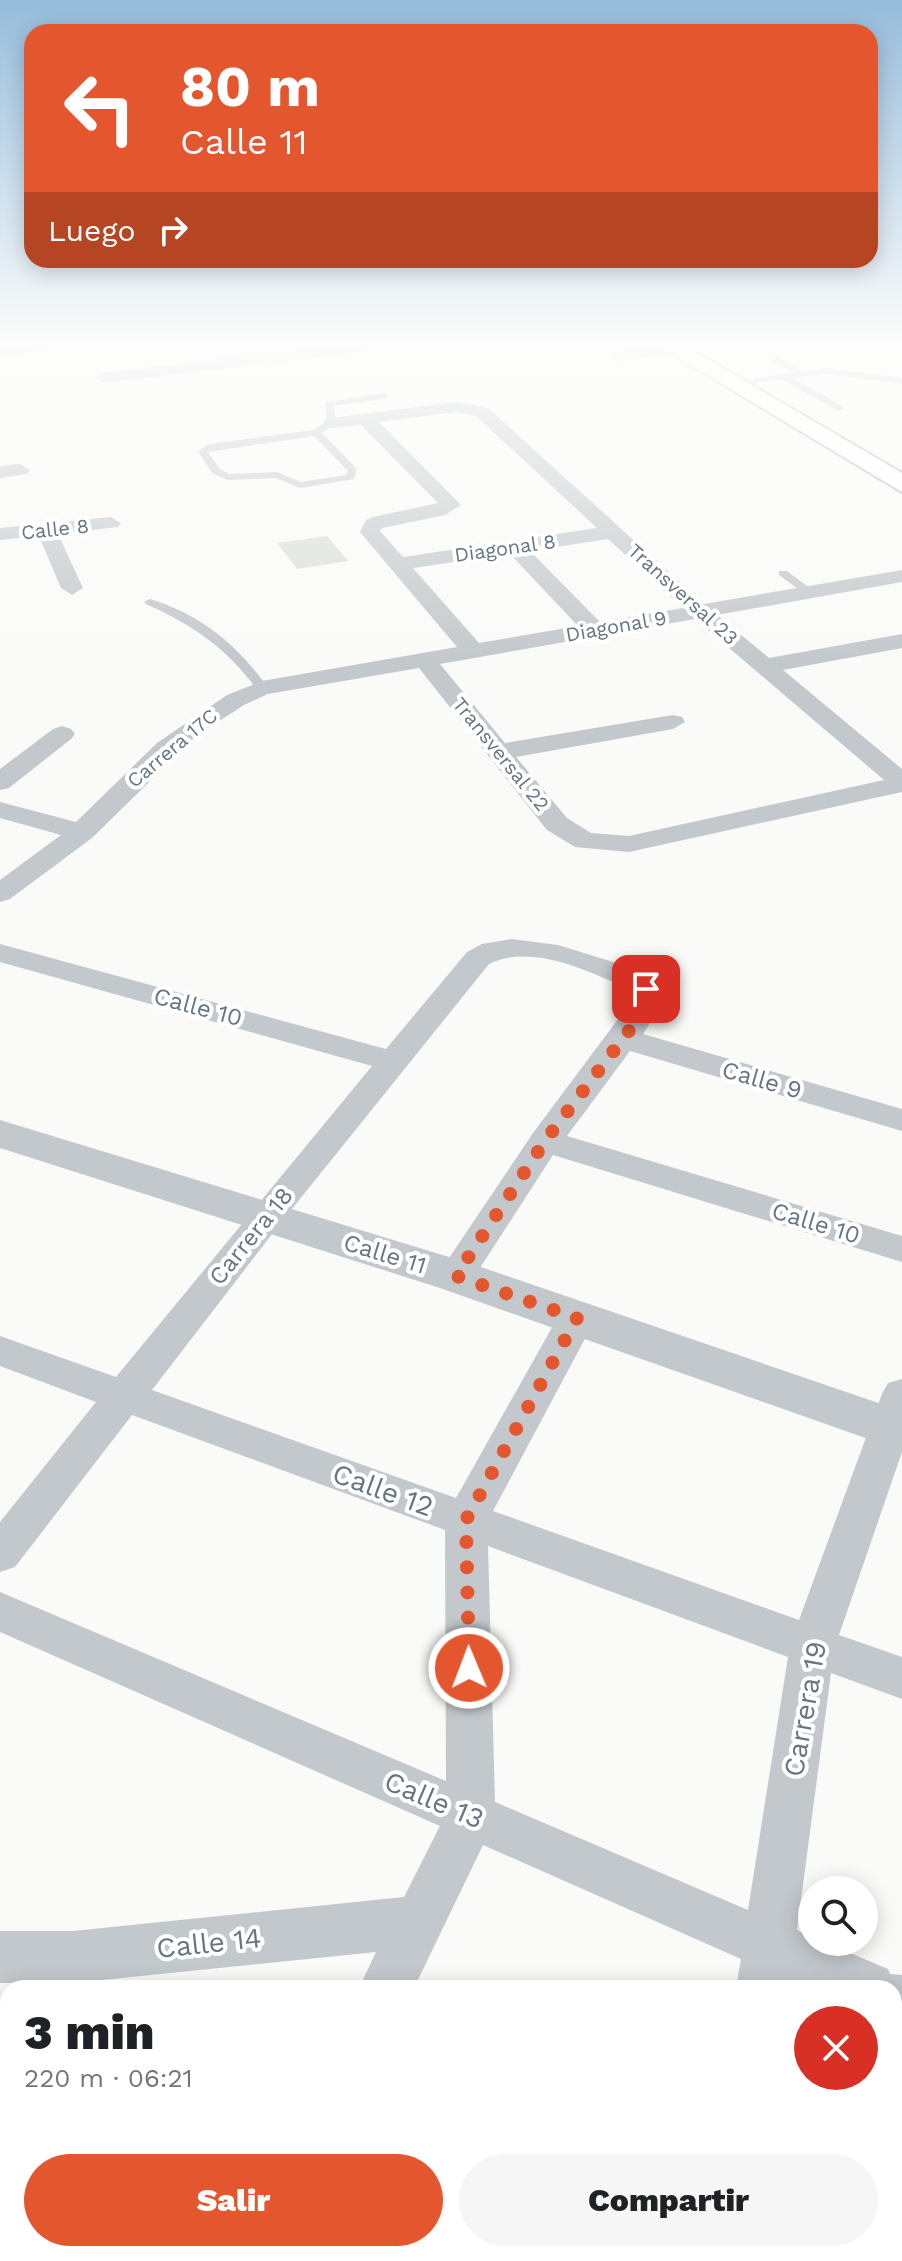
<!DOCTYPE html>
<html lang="es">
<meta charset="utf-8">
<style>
body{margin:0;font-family:"Work Sans",sans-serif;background:#f6f6f6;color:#202124;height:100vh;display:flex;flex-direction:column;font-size:30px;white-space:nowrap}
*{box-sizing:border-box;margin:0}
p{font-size:26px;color:#757577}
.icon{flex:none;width:44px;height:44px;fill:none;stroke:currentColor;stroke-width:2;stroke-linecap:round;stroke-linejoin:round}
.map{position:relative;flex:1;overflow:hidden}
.details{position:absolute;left:0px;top:1980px;width:902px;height:282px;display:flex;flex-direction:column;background:#fff;border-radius:24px 24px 0 0;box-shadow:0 4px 20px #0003}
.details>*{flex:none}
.guide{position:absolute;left:24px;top:24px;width:854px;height:244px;border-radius:24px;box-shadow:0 4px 20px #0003;background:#e4572e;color:#fff;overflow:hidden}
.controls{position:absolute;left:798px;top:1876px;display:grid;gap:16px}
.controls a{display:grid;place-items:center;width:80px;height:80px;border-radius:50%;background:#fff;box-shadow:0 4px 20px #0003;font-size:40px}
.pin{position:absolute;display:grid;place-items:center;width:68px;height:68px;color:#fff;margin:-34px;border-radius:16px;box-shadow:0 4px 12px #0006}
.me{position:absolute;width:88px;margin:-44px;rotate:359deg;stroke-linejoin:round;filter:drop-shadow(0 0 6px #0008)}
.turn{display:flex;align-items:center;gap:28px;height:168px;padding:0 24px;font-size:36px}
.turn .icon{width:104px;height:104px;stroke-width:2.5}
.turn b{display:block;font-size:56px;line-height:68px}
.then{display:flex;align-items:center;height:76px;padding:0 24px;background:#0003;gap:16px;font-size:30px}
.round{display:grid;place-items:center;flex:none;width:84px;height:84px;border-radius:42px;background:#f6f6f6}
.overview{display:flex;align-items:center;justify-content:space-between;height:136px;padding:0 24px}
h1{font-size:48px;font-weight:800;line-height:60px}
.primary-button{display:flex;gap:16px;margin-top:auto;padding:16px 24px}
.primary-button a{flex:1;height:92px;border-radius:48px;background:#e4572e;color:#fff;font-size:32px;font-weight:800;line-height:92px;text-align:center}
.primary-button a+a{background:#f6f6f6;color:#202124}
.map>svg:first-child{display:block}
.green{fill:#dadfd7}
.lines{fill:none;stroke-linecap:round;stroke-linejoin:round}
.primary-casing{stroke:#b5babe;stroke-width:4}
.path{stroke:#bbbfc2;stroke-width:8;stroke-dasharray:6 6;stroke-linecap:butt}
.service{fill:#c3c8cc;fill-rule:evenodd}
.minor{fill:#c3c8cc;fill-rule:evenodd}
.tertiary{fill:#c3c8cc;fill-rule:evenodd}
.primary{fill:#fff;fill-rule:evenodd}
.route{stroke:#e4572e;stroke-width:14;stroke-dasharray:0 25.2}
.labels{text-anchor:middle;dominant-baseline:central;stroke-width:8;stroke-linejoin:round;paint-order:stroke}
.far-street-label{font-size:20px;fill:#657683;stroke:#fff}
.street-label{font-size:24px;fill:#657683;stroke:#fff}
.near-street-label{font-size:28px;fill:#657683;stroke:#fff}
</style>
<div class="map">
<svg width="902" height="2261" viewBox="0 0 902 2261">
<rect width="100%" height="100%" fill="#fafaf8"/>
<polygon class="green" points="327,536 348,561 297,569 277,543"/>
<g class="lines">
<g class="primary-casing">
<polygon id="primary" points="659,346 685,346 902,473 902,492"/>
</g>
<polyline class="path" points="0,2103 8,2089"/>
<g class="service">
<polygon points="768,355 774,355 804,372 827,368 902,378 902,384 827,374 792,378 842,406 844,408 839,411 782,380 752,383 755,378 794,373 768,359"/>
<path d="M 385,393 L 388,398 L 334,406 L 336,423 L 322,433 L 357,469 L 354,479 L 300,488 L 276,478 L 227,480 L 212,473 L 198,451 L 209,444 L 313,430 L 326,422 L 326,402 ZM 314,436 L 348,471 L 346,475 L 301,482 L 277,472 L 229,474 L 220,469 L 208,452 Z"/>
<polygon points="779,571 787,571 815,592 805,594 779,575"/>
<path d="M 150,599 C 200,614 239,646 268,688 L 266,691 L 258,691 C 228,649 193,625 146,604 L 144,602 Z"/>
</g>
<g class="minor">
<polygon points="50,346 42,351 0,357 0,347"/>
<polygon points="326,346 374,346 366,351 104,383 96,378 104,373"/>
<polygon points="654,346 682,348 674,353 617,361 609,356 617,351"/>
<path d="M 457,402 L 488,408 L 704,604 L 902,570 L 902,582 L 717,615 L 769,658 L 902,634 L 902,648 L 783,670 L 902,769 L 902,792 L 629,852 L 575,847 L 547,830 L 419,668 L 268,694 L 244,705 L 196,736 L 92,838 L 10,899 L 0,902 L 0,880 L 61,835 L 0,818 L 0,802 L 76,822 L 157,743 L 227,695 L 262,681 L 457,647 L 360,532 L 366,520 L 373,517 L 438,503 L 361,425 L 331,428 L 322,423 L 331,418 ZM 457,412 L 476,416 L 597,528 L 403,557 L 380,531 L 382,528 L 445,515 L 461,505 L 379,422 ZM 608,539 L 683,608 L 600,622 L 530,551 ZM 510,554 L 578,626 L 479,643 L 413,568 ZM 695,619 L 884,780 L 629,836 L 591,833 L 567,818 L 516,757 L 673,729 L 685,722 L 682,717 L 673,715 L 505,743 L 440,664 Z"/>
<polygon points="20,464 30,470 27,474 0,478 0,466"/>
<polygon points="111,517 121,523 118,527 58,534 83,588 72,595 61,588 39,536 0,540 0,528"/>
<polygon points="62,726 71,729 75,734 71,739 9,788 0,790 0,769 53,729"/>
<path d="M 512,939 L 558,945 L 636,969 L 652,976 L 665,999 L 643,1034 L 902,1109 L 902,1131 L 630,1051 L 567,1136 L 902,1236 L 902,1262 L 553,1155 L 469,1285 L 456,1289 L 443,1285 L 437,1276 L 443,1267 L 533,1133 L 633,999 L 628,989 C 589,971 531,943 489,964 L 279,1225 L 152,1390 L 456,1498 L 563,1308 L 577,1304 L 591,1308 L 596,1318 L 493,1511 L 799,1620 L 882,1394 L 888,1383 L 902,1379 L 902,1452 L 839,1635 L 902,1657 L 902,1699 L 831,1673 L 797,1930 L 812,1937 L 812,1942 L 824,1942 L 888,1969 L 890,1974 L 902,1975 L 902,2029 L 894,2026 L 894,1988 L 807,1988 L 791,1981 L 790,1988 L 736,1988 L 741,1959 L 483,1845 L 414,1988 L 359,1988 L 376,1952 L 73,1983 L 0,1983 L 0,1931 L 73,1931 L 404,1897 L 440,1826 L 0,1632 L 0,1592 L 446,1781 L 445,1530 L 132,1415 L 15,1567 L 0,1572 L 0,1522 L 96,1402 L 0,1366 L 0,1336 L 116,1377 L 372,1066 L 0,962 L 0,944 L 386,1049 L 467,952 L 482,944 ZM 488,1546 L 788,1657 L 748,1910 L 495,1802 Z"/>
<polygon points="0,2217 8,2221 8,2254 41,2254 44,2261 0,2261"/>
<polygon points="216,2254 278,2254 275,2261 213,2261"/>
<rect x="711" y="2254" width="60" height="7"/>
</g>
<polygon class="tertiary" points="0,1120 472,1264 902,1411 902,1451 440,1288 0,1148"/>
<use href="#primary" class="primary"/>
</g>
<linearGradient id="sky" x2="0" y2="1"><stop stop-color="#96bcdc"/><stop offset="0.52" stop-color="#fdfdfc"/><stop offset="1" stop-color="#fdfdfc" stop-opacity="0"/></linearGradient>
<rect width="902" height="662" fill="url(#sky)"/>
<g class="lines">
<polyline class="route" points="469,1668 466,1520 577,1318 456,1276 545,1141 644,1011 649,999 646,989"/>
</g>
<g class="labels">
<g class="far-street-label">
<text transform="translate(55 529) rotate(-6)">Calle 8</text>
<text transform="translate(505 548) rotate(-8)">Diagonal 8</text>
<text transform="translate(683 594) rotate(42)">Transversal 23</text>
<text transform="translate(616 626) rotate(-10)">Diagonal 9</text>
<text transform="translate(172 748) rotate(-40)">Carrera 17C</text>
<text transform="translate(501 754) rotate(51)">Transversal 22</text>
</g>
<g class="street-label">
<text transform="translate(198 1007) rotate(15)">Calle 10</text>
<text transform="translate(762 1080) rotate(16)">Calle 9</text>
<text transform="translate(816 1223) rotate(17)">Calle 10</text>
<text transform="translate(251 1236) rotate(-51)">Carrera 18</text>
<text transform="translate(385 1254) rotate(17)">Calle 11</text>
</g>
<g class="near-street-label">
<text transform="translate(383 1490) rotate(20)">Calle 12</text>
<text transform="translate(805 1709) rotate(-80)">Carrera 19</text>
<text transform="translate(434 1800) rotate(23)">Calle 13</text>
<text transform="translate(209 1943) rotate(-6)">Calle 14</text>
</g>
</g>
</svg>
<div class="controls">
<a><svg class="icon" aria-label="search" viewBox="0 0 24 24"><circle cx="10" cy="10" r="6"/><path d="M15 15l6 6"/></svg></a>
</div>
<div class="pin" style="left:646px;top:989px;background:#d93025"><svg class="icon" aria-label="arrive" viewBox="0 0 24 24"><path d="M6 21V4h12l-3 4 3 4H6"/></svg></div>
<svg class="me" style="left:469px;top:1668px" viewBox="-20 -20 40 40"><circle r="17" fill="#e4572e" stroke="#fff" stroke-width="3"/><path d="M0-11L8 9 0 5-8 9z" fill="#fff"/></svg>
<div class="guide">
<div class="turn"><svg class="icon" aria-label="left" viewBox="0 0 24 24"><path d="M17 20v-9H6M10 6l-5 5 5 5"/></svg><div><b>80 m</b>Calle 11</div></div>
<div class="then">Luego<svg class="icon" aria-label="right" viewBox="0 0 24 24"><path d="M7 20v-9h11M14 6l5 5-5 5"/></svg></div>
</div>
<section class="details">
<div class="overview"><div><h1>3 min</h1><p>220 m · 06:21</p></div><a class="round" style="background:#d93025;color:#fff"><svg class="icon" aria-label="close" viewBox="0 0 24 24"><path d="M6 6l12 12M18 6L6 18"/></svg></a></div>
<div class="primary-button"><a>Salir</a><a>Compartir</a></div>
</section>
</div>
